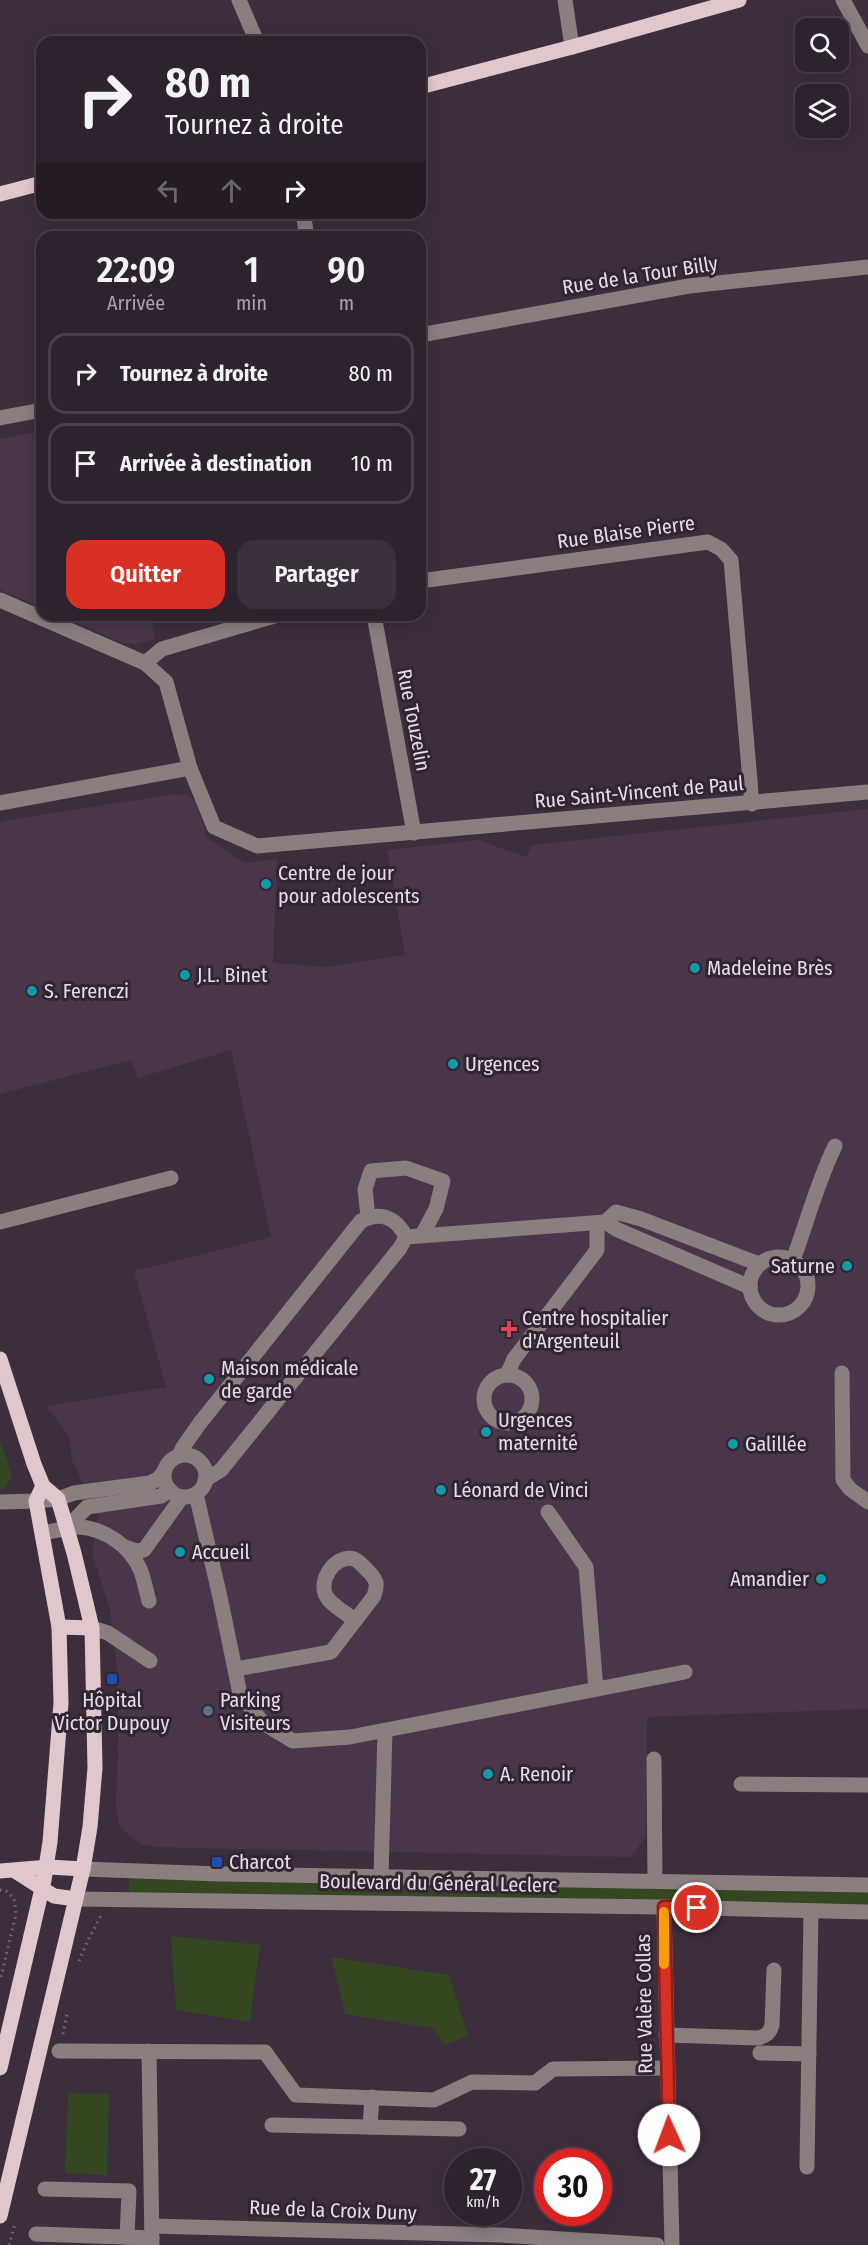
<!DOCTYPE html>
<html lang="fr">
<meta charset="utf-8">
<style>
body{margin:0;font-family:"Fira Sans Condensed",sans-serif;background:#3a2f3a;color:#f1f3f6;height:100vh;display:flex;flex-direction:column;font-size:22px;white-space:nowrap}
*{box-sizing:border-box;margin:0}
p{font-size:20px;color:#a7a4aa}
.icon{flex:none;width:33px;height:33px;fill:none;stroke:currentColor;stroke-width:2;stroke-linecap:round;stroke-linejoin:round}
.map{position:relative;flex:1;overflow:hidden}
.side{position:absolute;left:36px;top:231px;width:390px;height:390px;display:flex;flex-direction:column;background:#2e222e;border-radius:18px;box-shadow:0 3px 15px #0003,0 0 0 2px #493f4a}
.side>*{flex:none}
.banner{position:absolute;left:36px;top:36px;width:390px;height:183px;border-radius:18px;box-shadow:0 3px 15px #0003,0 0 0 2px #493f4a;background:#2e222e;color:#f1f3f6;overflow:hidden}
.buttons{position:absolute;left:795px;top:18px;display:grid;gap:12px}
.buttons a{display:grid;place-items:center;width:54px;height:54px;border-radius:12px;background:#2e222e;box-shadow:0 3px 15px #0003,0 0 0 2px #493f4a;font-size:30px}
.speed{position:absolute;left:444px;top:2148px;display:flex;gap:12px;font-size:30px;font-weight:700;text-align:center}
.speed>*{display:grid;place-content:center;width:78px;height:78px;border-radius:50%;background:#2e222e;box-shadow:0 3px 15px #0003,0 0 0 2px #493f4a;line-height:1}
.speed small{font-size:15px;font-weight:400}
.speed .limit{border:9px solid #d22;background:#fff;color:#111}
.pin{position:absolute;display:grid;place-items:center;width:51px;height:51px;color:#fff;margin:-26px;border:3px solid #fff;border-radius:50%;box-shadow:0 2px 6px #0007}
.me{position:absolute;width:66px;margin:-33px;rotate:358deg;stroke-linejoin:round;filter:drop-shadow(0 0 4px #0008)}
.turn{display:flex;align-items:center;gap:21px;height:126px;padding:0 30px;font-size:27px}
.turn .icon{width:78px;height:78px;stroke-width:2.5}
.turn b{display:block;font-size:42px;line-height:51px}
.lanes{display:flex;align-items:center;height:57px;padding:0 30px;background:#0003;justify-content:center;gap:30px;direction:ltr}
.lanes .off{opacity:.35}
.eta{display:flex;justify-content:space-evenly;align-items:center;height:102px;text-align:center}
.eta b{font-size:36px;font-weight:600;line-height:42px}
.action{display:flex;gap:12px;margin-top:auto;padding:12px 30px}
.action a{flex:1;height:69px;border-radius:18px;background:#d93025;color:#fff;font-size:24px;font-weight:600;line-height:69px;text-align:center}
.action a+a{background:#3a2f3a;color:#f1f3f6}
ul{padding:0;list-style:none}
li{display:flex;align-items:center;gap:18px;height:81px;margin:0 12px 9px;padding:0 18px;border:3px solid #493f4a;border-radius:18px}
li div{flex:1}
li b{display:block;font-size:22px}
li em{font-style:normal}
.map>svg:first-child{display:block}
.built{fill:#49364a}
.green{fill:#344720}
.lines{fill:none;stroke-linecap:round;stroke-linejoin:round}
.path{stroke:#796c79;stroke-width:3;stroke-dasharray:1.5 4.5;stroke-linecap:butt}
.minor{stroke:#8a7e7f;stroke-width:15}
.major{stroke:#e0c7cb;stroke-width:15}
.route-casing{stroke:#8d1f18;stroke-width:15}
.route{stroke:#d93025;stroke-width:10}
.slow{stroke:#f59e0b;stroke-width:10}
.culture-dot{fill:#0f9aa8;stroke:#322433;stroke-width:2}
.health-dot{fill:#e0444e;stroke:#322433;stroke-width:2}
.transit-dot{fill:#1a4fb4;stroke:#322433;stroke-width:2}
.service-dot{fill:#5c6f8a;stroke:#322433;stroke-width:2}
.labels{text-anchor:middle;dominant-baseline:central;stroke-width:6;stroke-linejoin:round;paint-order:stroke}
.street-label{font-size:20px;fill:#e6dde6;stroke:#322433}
.poi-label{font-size:20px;fill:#e6dde6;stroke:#322433;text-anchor:start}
</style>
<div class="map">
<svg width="868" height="2245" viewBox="0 0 868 2245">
<rect width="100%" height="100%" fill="#3d2e3d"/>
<g class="built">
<polygon points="42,431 42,608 0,590 0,439"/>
<polygon points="58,615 150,615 155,639 136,644 123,643"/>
<polygon points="174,794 189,795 196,803 207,837 244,863 277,859 273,963 325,967 405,955 387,850 479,840 526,857 532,845 868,809 868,1709 647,1717 646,1836 631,1857 153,1847 141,1844 126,1833 119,1825 116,1806 118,1744 117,1668 110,1609 92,1553 98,1514 72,1460 69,1436 46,1406 166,1387 134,1271 271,1237 231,1050 138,1078 131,1060 0,1094 0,823 4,821"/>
</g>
<g class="green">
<polygon points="0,1441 12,1475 4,1489 0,1489"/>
<polygon points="129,1878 868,1890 868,1905 129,1893"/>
<polygon points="171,1936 260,1945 250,2022 176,2010"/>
<polygon points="331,1957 449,1975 468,2036 445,2045 432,2028 345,2014"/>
<polygon points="68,2093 109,2094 107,2175 65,2173"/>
</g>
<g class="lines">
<g class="path">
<polyline points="0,1890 6,1891 14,1898 16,1914 0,1981"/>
<polyline points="79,1961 88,1940 101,1916"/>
<polyline points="63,2034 67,2014"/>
<polyline points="9,2245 15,2224"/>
</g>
<g class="minor">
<polyline points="239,0 257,42"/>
<polyline points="565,0 572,47"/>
<polyline points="843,0 868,46"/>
<polyline points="303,213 307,237"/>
<polyline points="420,335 689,286 868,267"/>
<polyline points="0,418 42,410"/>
<polyline points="420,581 708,542 721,549 731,560 752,804"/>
<polyline points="0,600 145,663 166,682 190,768 214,827 257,846 868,792"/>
<polyline points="374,615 414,833"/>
<polyline points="145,663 162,649 278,615"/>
<polyline points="0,803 190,768"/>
<polyline points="368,1217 365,1189 371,1171 406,1168 443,1181 436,1209 422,1235"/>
<polyline points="0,1222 171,1178"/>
<polyline points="406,1237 605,1222"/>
<circle cx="779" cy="1286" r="29"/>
<path d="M 793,1260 C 807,1222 817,1183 835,1146"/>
<polyline points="750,1287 618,1230 605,1222 616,1212 641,1219 759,1264"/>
<polyline points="842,1373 843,1480 850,1489 868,1502"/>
<circle cx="508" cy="1399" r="24"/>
<polyline points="507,1375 514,1359 597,1250 597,1224"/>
<circle cx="185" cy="1476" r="21"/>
<path d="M 179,1456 L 183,1447 L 200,1423 L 361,1221 C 381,1211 396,1217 406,1237 L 400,1248 L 221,1470 L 205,1480"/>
<polyline points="196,1494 220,1597 240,1694 263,1723 293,1741 350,1737 685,1672"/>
<polyline points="0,1502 36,1501 58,1499 74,1493 150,1483 158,1479 165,1470"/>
<polyline points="548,1512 586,1567 596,1689"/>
<polyline points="67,1528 87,1507 161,1496 170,1490"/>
<path d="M 43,1533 C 55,1531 68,1527 80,1527 C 105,1529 130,1546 140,1569 C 144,1578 146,1591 149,1601"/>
<polyline points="125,1547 137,1551 144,1550 182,1497"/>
<polyline points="92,1628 108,1633 150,1661"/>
<path d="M 236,1669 L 331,1652 L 374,1596 C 378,1584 377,1580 368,1571 C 364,1567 359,1561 354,1559 C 335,1553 314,1584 329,1600 C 336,1608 347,1614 355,1620"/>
<polyline points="654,1759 655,1881"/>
<polyline points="741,1784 868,1785"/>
<polyline points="83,1869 220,1874 868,1885"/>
<polyline points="381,1877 385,1731"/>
<polyline points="76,1899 664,1907 868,1912"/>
<polyline points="664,1907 672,2245"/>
<path d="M 666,2035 L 758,2038 C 766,2036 770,2033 772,2025 L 774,1970"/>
<polyline points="59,2051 265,2052 296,2095 434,2100 472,2082 535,2083 553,2069 666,2068"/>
<polyline points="149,2051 152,2245"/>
<polyline points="760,2053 809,2054"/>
<polyline points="272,2125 459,2129"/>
<polyline points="370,2127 372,2097"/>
<polyline points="807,2167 811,1911"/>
<polyline points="45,2189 129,2191 127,2237"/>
<polyline points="152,2226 500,2235 657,2245"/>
<polyline points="36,2234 152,2238"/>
</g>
<g class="major">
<polyline points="420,87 572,47 739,0"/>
<polyline points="0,194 42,183"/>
<polyline points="0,1359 34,1464 43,1486 58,1499 74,1553 92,1628 95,1768 90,1827 83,1869 0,2216"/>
<polyline points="59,1627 92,1628"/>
<polyline points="0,1871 49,1867 83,1869"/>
<polyline points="15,1871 54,1896 76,1899"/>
<polyline points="0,2068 44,1880 50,1842 61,1703 59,1627 36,1501 43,1486"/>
</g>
</g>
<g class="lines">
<g class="route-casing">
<polyline id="route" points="669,2135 664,1907 697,1908"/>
</g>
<use href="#route" class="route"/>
<polyline class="slow" points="664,1912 664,1964"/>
</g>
<g class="culture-dot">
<circle cx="266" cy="884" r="6"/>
<circle cx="695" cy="968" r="6"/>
<circle cx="185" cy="975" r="6"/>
<circle cx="32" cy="991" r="6"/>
<circle cx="453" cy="1064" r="6"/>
<circle cx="847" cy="1266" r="6"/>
<circle cx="209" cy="1379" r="6"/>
<circle cx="486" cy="1432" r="6"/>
<circle cx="733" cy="1444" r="6"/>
<circle cx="441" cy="1490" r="6"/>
<circle cx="180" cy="1552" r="6"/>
<circle cx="821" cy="1579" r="6"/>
<circle cx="488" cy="1774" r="6"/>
</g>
<path class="health-dot" d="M506 1320h6v6h6v6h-6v6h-6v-6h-6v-6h6z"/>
<g class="transit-dot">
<rect x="106" y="1673" width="12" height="12" rx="3"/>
<rect x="211" y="1856" width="12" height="12" rx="3"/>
</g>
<circle class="service-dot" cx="208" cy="1711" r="6"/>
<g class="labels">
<g class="street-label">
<text transform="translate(640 275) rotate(-9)">Rue de la Tour Billy</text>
<text transform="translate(626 532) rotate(-8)">Rue Blaise Pierre</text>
<text transform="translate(414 720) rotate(79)">Rue Touzelin</text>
<text transform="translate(639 792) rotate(-5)">Rue Saint-Vincent de Paul</text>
<text transform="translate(438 1883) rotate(1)">Boulevard du Général Leclerc</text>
<text transform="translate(644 2004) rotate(-91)">Rue Valère Collas</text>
<text transform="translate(333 2210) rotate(2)">Rue de la Croix Duny</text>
</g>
<g class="poi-label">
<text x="278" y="873">Centre de jour<tspan x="278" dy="23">pour adolescents</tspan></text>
<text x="707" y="968">Madeleine Brès</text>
<text x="197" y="975">J.L. Binet</text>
<text x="44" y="991">S. Ferenczi</text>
<text x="465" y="1064">Urgences</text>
<text x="835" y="1266" text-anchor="end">Saturne</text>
<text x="522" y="1318">Centre hospitalier<tspan x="522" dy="23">d'Argenteuil</tspan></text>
<text x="221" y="1368">Maison médicale<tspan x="221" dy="23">de garde</tspan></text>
<text x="498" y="1420">Urgences<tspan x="498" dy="23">maternité</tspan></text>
<text x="745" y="1444">Galillée</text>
<text x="453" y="1490">Léonard de Vinci</text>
<text x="192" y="1552">Accueil</text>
<text x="809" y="1579" text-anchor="end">Amandier</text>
<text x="112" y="1700" text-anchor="middle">Hôpital<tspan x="112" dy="23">Victor Dupouy</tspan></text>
<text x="220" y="1700">Parking<tspan x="220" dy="23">Visiteurs</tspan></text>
<text x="500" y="1774">A. Renoir</text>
<text x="229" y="1862">Charcot</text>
</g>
</g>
</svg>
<div class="buttons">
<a><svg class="icon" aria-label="search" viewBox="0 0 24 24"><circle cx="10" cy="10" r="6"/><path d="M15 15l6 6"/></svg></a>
<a><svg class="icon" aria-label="layers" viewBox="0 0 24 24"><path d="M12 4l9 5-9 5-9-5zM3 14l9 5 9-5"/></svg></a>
</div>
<div class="speed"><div>27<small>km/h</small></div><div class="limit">30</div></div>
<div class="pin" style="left:697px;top:1908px;background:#d93025"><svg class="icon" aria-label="arrive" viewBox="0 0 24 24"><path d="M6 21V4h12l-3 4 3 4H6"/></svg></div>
<svg class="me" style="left:669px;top:2135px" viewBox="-20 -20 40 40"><circle r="19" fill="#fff"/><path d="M0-13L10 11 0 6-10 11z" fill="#d93025"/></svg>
<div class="banner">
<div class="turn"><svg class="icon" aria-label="right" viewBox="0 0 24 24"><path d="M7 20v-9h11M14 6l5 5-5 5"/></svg><div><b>80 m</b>Tournez à droite</div></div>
<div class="lanes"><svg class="icon off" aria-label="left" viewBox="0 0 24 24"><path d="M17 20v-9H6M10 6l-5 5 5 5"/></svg><svg class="icon off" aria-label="ahead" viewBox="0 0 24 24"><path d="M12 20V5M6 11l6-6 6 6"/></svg><svg class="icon" aria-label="right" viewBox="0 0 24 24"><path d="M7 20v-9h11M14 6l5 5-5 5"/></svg></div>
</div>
<section class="side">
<div class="eta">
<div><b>22:09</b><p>Arrivée</p></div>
<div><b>1</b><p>min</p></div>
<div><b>90</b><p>m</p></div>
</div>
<ul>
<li><svg class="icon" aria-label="right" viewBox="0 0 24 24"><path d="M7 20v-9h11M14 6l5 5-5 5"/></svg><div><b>Tournez à droite</b></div><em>80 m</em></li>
<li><svg class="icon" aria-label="arrive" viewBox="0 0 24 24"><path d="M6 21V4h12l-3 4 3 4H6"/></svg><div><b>Arrivée à destination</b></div><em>10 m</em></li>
</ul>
<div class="action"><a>Quitter</a><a>Partager</a></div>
</section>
</div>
